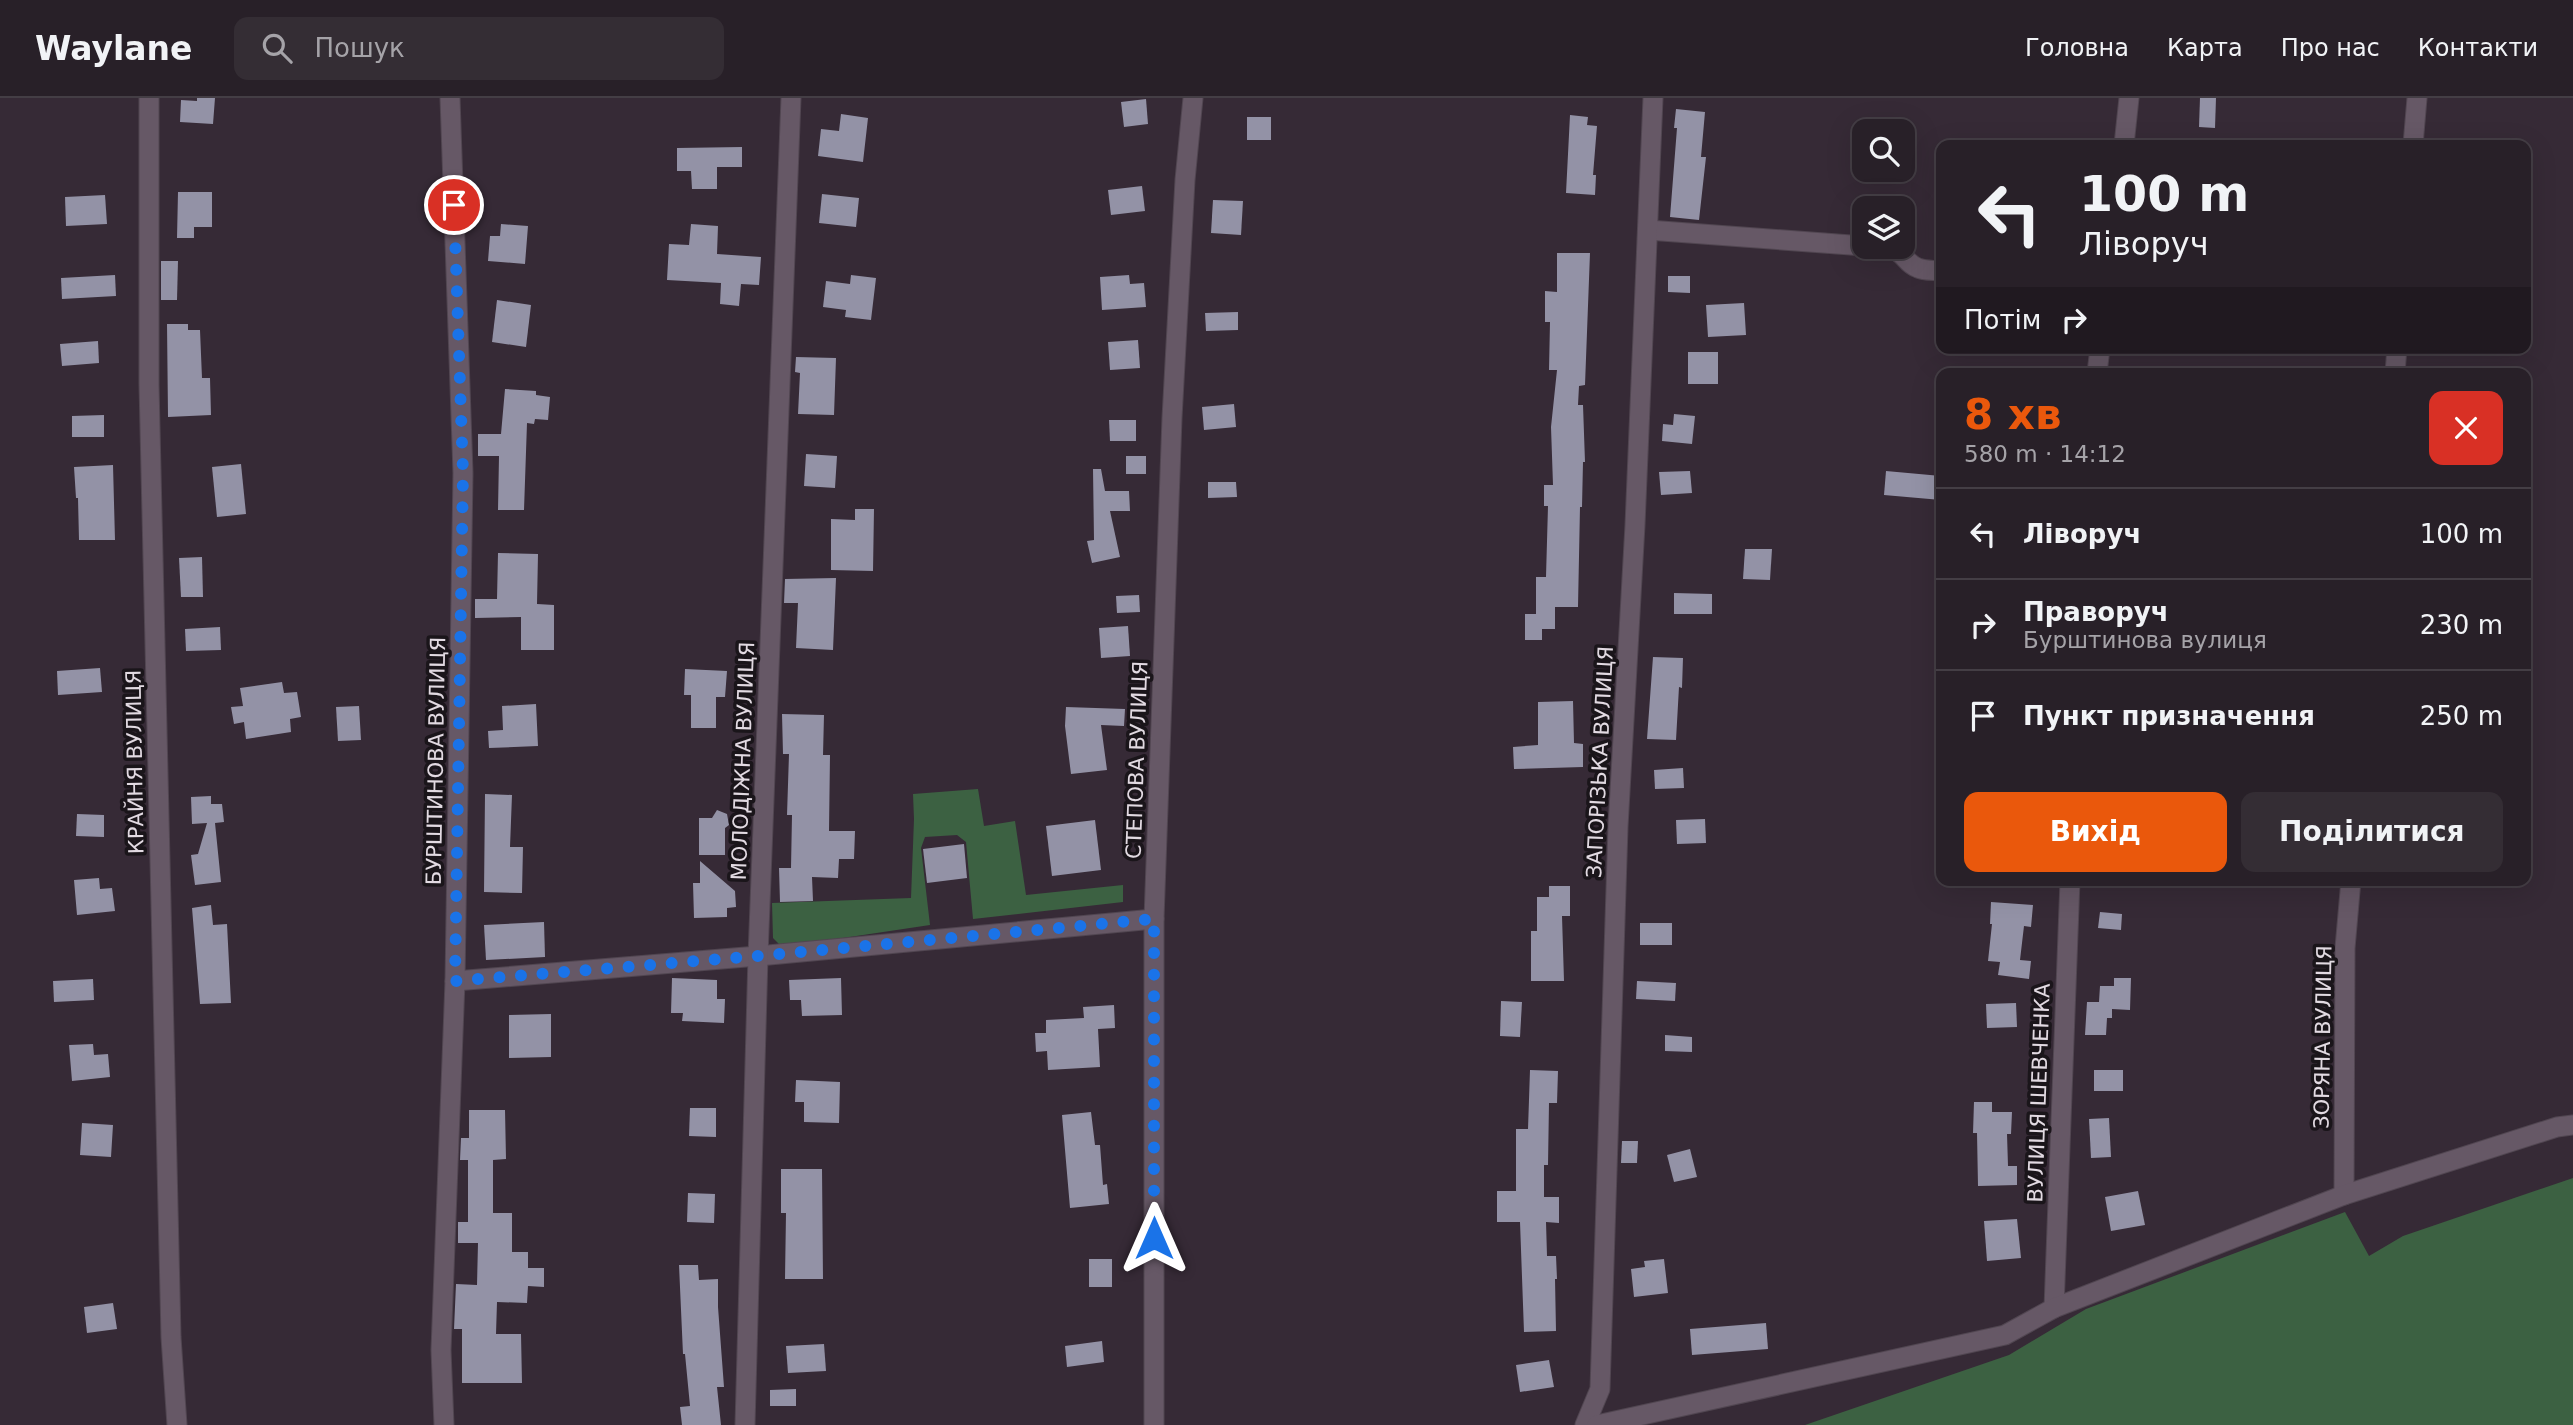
<!DOCTYPE html>
<html lang="uk">
<meta charset="utf-8">
<style>
body{margin:0;font-family:"DejaVu Sans",sans-serif;background:#342d34;color:#f1f3f6;height:100vh;display:flex;flex-direction:column;font-size:26px;white-space:nowrap}
*{box-sizing:border-box;margin:0}
p{font-size:23px;color:#a5a3a8}
.icon{flex:none;width:38px;height:38px;fill:none;stroke:currentColor;stroke-width:2;stroke-linecap:round;stroke-linejoin:round}
.map{position:relative;flex:1;overflow:hidden}
.drawer{position:absolute;left:1936px;top:270px;width:595px;height:518px;display:flex;flex-direction:column;background:#282028;border-radius:14px;box-shadow:0 7px 28px #0002,0 0 0 2px #443e45}
.drawer>*{flex:none}
.banner{position:absolute;left:1936px;top:42px;width:595px;height:214px;border-radius:14px;box-shadow:0 7px 28px #0002,0 0 0 2px #443e45;background:#282028;color:#f1f3f6;overflow:hidden}
.buttons{position:absolute;left:1852px;top:21px;display:grid;gap:14px}
.buttons a{display:grid;place-items:center;width:63px;height:63px;border-radius:14px;background:#282028;box-shadow:0 7px 28px #0002,0 0 0 2px #443e45;font-size:35px}
.pin{position:absolute;display:grid;place-items:center;width:60px;height:60px;color:#fff;margin:-30px;border:4px solid #fff;border-radius:50%;box-shadow:0 2px 7px #0007}
.me{position:absolute;width:77px;margin:-38px;rotate:0deg;stroke-linejoin:round;filter:drop-shadow(0 0 5px #0008)}
.turn{display:flex;align-items:center;gap:24px;height:147px;padding:0 28px;font-size:32px}
.turn .icon{width:91px;height:91px;stroke-width:2.5}
.turn b{display:block;font-size:49px;line-height:60px}
.then{display:flex;align-items:center;height:66px;padding:0 28px;background:#0003;gap:14px;font-size:26px}
.round{display:grid;place-items:center;flex:none;width:74px;height:74px;border-radius:14px;background:#342d34}
.headline{display:flex;align-items:center;justify-content:space-between;height:119px;padding:0 28px}
h1{font-size:42px;font-weight:800;line-height:52px;color:#ea580c}
.cta{display:flex;gap:14px;margin-top:auto;padding:14px 28px}
.cta a{flex:1;height:80px;border-radius:14px;background:#ea580c;color:#fff;font-size:28px;font-weight:800;line-height:80px;text-align:center}
.cta a+a{background:#342d34;color:#f1f3f6}
ul{padding:0;list-style:none}
li{display:flex;align-items:center;gap:21px;height:91px;padding:0 28px;border-top:2px solid #443e45}
li div{flex:1}
li b{display:block;font-size:26px}
li em{font-style:normal}
header{display:flex;align-items:center;gap:42px;box-sizing:border-box;height:98px;padding:0 35px;background:#282028;border-bottom:2px solid #443e45}
header strong{font-size:33px}
nav{display:flex;gap:38px;margin-inline-start:auto;font-size:24px}
.search{width:490px;height:63px;background:#342d34;display:flex;align-items:center;gap:18px;box-sizing:border-box;padding:0 24px;border-radius:14px;color:#a5a3a8;font-size:26px}
.map>svg:first-child{display:block}
.green{fill:#3c6142}
.building{fill:#9392a6}
.lines{fill:none;stroke-linecap:round;stroke-linejoin:round}
.minor-casing{stroke:#514651;stroke-width:21}
.minor{stroke:#665866;stroke-width:19}
.route{stroke:#1a73e8;stroke-width:12;stroke-dasharray:0 21.6}
.labels{text-anchor:middle;dominant-baseline:central;stroke-width:7;stroke-linejoin:round;paint-order:stroke}
.street-label{font-size:21px;fill:#e2dae2;stroke:#1a151a}
</style>
<header>
<strong>Waylane</strong>
<div class="search"><svg class="icon" aria-label="search" viewBox="0 0 24 24"><circle cx="10" cy="10" r="6"/><path d="M15 15l6 6"/></svg>Пошук</div>
<nav><a>Головна</a><a>Карта</a><a>Про нас</a><a>Контакти</a></nav>
</header>
<div class="map">
<svg width="2573" height="1327" viewBox="0 0 2573 1327">
<rect width="100%" height="100%" fill="#362a36"/>
<g class="green">
<polygon points="978,691 984,728 1015,723 1026,797 1123,787 1123,804 973,821 966,744 957,737 925,739 921,750 930,827 796,847 780,847 773,840 772,805 911,800 914,721 913,696"/>
<polygon points="2573,1080 2573,1327 1805,1327 2009,1257 2086,1211 2345,1114 2369,1158 2403,1138"/>
</g>
<g class="building">
<polygon points="197,0 215,0 213,26 180,24 181,2 197,3"/>
<polygon points="2200,0 2216,0 2215,30 2199,29"/>
<polygon points="1146,1 1148,26 1124,29 1121,4"/>
<polygon points="1676,11 1705,14 1701,59 1706,59 1699,122 1670,119 1677,30 1674,30"/>
<polygon points="841,16 868,20 863,64 818,58 821,31 839,33"/>
<polygon points="1570,17 1588,19 1587,27 1597,28 1593,77 1596,77 1595,97 1566,95"/>
<rect x="1247" y="19" width="24" height="23"/>
<polygon points="742,49 742,69 717,69 717,91 692,91 691,73 677,73 677,50"/>
<polygon points="1142,88 1145,113 1111,117 1108,92"/>
<polygon points="178,94 212,94 212,129 194,129 194,140 177,140"/>
<polygon points="822,96 859,100 856,129 819,125"/>
<polygon points="105,97 107,126 66,128 65,99"/>
<polygon points="1213,102 1243,103 1241,137 1211,135"/>
<polygon points="501,126 528,128 525,166 488,163 490,138 500,138"/>
<polygon points="691,126 718,128 717,156 761,159 759,187 741,186 739,208 720,206 721,185 667,182 669,146 689,147"/>
<polygon points="1557,155 1590,155 1585,287 1579,288 1578,307 1583,307 1585,364 1583,364 1582,409 1580,409 1578,509 1555,509 1555,531 1542,531 1542,542 1525,542 1525,516 1536,516 1536,479 1546,479 1548,408 1544,408 1544,387 1553,387 1551,329 1557,272 1549,272 1550,224 1545,224 1545,193 1557,194"/>
<polygon points="161,163 178,163 177,202 161,202"/>
<polygon points="115,177 116,198 62,201 61,180"/>
<polygon points="851,177 876,180 871,222 845,219 846,212 823,209 826,183 850,186"/>
<polygon points="1129,177 1130,186 1144,185 1146,209 1102,212 1100,179"/>
<polygon points="1668,178 1690,178 1690,195 1668,194"/>
<polygon points="497,202 531,207 526,249 492,244"/>
<polygon points="1744,205 1746,237 1708,239 1706,207"/>
<polygon points="1238,214 1238,232 1206,233 1205,215"/>
<polygon points="167,226 188,226 188,232 200,232 202,280 210,280 211,317 168,319"/>
<polygon points="1138,242 1140,270 1110,272 1108,244"/>
<polygon points="98,243 99,265 62,268 60,246"/>
<rect x="1688" y="254" width="30" height="32"/>
<polygon points="796,259 836,260 834,317 798,316 800,275 795,274"/>
<polygon points="505,291 536,293 536,297 550,299 548,322 535,321 534,326 527,325 524,412 498,412 499,358 478,358 478,336 501,336"/>
<polygon points="1234,306 1236,329 1204,332 1202,309"/>
<polygon points="1674,316 1695,318 1692,346 1662,343 1663,326 1673,327"/>
<polygon points="104,317 104,339 72,339 72,318"/>
<polygon points="1109,322 1136,322 1136,343 1110,343"/>
<polygon points="806,356 837,358 835,390 804,388"/>
<rect x="1126" y="358" width="20" height="18"/>
<polygon points="241,366 246,416 217,419 212,369"/>
<polygon points="113,367 115,442 79,442 78,400 76,400 74,369"/>
<polygon points="1093,371 1101,371 1105,393 1129,393 1130,413 1110,413 1120,459 1092,465 1087,443 1094,442"/>
<polygon points="1690,373 1692,395 1661,397 1659,374"/>
<polygon points="1886,373 1941,378 1941,402 1884,397"/>
<polygon points="1208,384 1236,384 1237,399 1208,400"/>
<polygon points="855,411 874,411 873,473 831,472 831,421 855,422"/>
<polygon points="1745,451 1772,451 1770,482 1743,481"/>
<polygon points="498,455 538,456 537,506 554,507 554,552 521,552 521,519 475,520 475,501 497,501"/>
<polygon points="202,459 203,499 181,499 179,460"/>
<polygon points="836,480 833,552 796,550 798,505 784,505 785,481"/>
<polygon points="1674,495 1712,496 1712,516 1674,516"/>
<polygon points="1139,497 1140,514 1117,515 1116,498"/>
<polygon points="1128,528 1130,558 1101,560 1099,530"/>
<polygon points="220,529 221,552 186,553 185,531"/>
<polygon points="1653,559 1683,560 1682,590 1679,589 1676,642 1647,641"/>
<polygon points="100,570 102,594 58,597 57,573"/>
<polygon points="685,571 727,573 725,599 716,599 716,630 691,630 691,597 684,597"/>
<polygon points="282,584 284,595 297,594 301,619 290,621 291,634 246,641 244,624 234,626 231,609 243,608 240,590"/>
<polygon points="1573,603 1574,645 1583,646 1583,669 1514,671 1513,649 1538,647 1538,604"/>
<polygon points="536,606 538,648 489,650 488,633 503,632 502,608"/>
<polygon points="359,608 361,642 338,643 336,609"/>
<polygon points="1066,609 1125,611 1124,628 1101,627 1107,672 1071,676 1065,628"/>
<polygon points="782,616 824,617 823,657 830,657 829,733 855,733 854,761 839,761 838,780 812,779 813,803 780,804 779,770 791,770 792,717 787,717 789,656 783,656"/>
<polygon points="1683,670 1684,690 1655,691 1654,672"/>
<polygon points="485,696 512,697 510,749 523,749 522,795 484,794"/>
<polygon points="211,698 211,706 222,706 224,724 215,725 221,784 195,787 191,757 198,756 207,725 192,726 191,699"/>
<polygon points="717,712 727,716 729,727 725,730 725,757 699,757 699,720 712,720"/>
<polygon points="77,716 104,717 104,739 76,738"/>
<polygon points="1705,721 1706,745 1677,746 1676,722"/>
<polygon points="1095,722 1101,772 1052,778 1046,728"/>
<polygon points="964,746 967,780 927,785 923,751"/>
<polygon points="700,763 735,793 736,809 727,810 727,819 694,820 693,785 700,785"/>
<polygon points="99,780 100,791 112,790 115,813 77,817 74,782"/>
<polygon points="1549,788 1570,788 1570,818 1562,818 1564,883 1531,883 1531,833 1537,833 1537,799 1549,799"/>
<polygon points="1991,804 2033,807 2031,829 2024,828 2020,862 2031,863 2029,881 1998,877 2000,864 1988,863 1992,826 1990,826"/>
<polygon points="211,807 213,827 227,826 231,905 200,906 192,810"/>
<polygon points="2100,814 2122,816 2121,832 2098,830"/>
<polygon points="544,824 545,859 486,862 484,827"/>
<rect x="1640" y="825" width="32" height="22"/>
<polygon points="672,880 717,882 717,901 725,901 724,925 682,923 683,915 671,915"/>
<polygon points="841,880 842,917 802,918 801,902 790,902 789,882"/>
<polygon points="2114,880 2131,880 2130,912 2112,911 2112,920 2107,920 2106,937 2085,937 2087,904 2099,904 2100,888 2114,888"/>
<polygon points="93,881 94,902 54,904 53,883"/>
<polygon points="1637,883 1676,885 1675,903 1636,901"/>
<polygon points="1501,903 1522,904 1520,939 1500,938"/>
<polygon points="2016,905 2017,929 1987,930 1986,906"/>
<polygon points="1114,907 1115,930 1098,931 1100,969 1048,972 1047,953 1036,954 1035,935 1046,935 1046,922 1084,920 1083,909"/>
<polygon points="551,916 551,959 509,960 509,917"/>
<polygon points="1665,937 1692,939 1692,954 1665,953"/>
<polygon points="93,946 94,957 108,956 110,979 72,983 69,947"/>
<polygon points="1530,972 1558,973 1557,1005 1549,1005 1548,1067 1544,1067 1544,1099 1559,1099 1559,1125 1546,1124 1547,1158 1556,1158 1557,1181 1555,1181 1556,1233 1524,1234 1520,1124 1497,1124 1497,1093 1516,1093 1516,1031 1528,1031"/>
<rect x="2094" y="972" width="29" height="21"/>
<polygon points="796,982 840,984 839,1025 804,1024 804,1004 795,1004"/>
<polygon points="1974,1004 1992,1004 1992,1014 2012,1014 2011,1036 2007,1036 2008,1068 2017,1068 2017,1087 1978,1088 1977,1035 1973,1035"/>
<polygon points="690,1010 716,1010 716,1039 689,1038"/>
<polygon points="469,1012 505,1012 506,1061 493,1062 493,1115 512,1115 512,1154 528,1154 528,1170 544,1170 544,1189 528,1188 527,1205 497,1204 496,1236 521,1236 522,1285 462,1285 462,1231 454,1231 456,1186 477,1187 478,1145 458,1145 458,1124 468,1124 468,1062 460,1062 461,1040 469,1040"/>
<polygon points="1091,1014 1095,1047 1100,1047 1103,1087 1107,1086 1109,1106 1070,1110 1062,1017"/>
<polygon points="2109,1020 2111,1059 2091,1060 2089,1021"/>
<polygon points="82,1025 113,1027 111,1059 80,1057"/>
<polygon points="1622,1043 1638,1043 1637,1065 1621,1065"/>
<polygon points="1690,1051 1697,1079 1674,1084 1667,1057"/>
<polygon points="781,1071 822,1071 823,1181 785,1181 786,1115 781,1115"/>
<polygon points="2138,1093 2145,1127 2111,1133 2105,1099"/>
<polygon points="688,1095 715,1096 714,1125 687,1124"/>
<polygon points="2017,1121 2021,1160 1987,1163 1984,1123"/>
<rect x="1089" y="1161" width="23" height="28"/>
<polygon points="1664,1161 1668,1195 1634,1199 1631,1171 1645,1169 1644,1163"/>
<polygon points="679,1167 698,1167 699,1182 718,1181 718,1209 724,1289 717,1289 721,1327 682,1327 680,1309 690,1308 685,1256 683,1256"/>
<polygon points="113,1205 117,1231 87,1235 84,1209"/>
<polygon points="1766,1225 1768,1251 1692,1257 1690,1231"/>
<polygon points="1102,1243 1104,1264 1067,1269 1065,1248"/>
<polygon points="824,1246 826,1273 788,1275 786,1248"/>
<polygon points="1549,1262 1554,1289 1520,1294 1516,1267"/>
<polygon points="796,1291 796,1308 770,1308 770,1292"/>
</g>
<g class="lines">
<g class="minor-casing">
<g id="minor">
<polyline points="149,0 149,286 171,1239 177,1327"/>
<polyline points="2124,47 2129,0"/>
<polyline points="2413,47 2417,0"/>
<polyline points="1648,132 1864,148"/>
<path d="M 1880,149 C 1907,151 1902,164 1918,170 C 1925,173 1934,172 1941,173"/>
<polyline points="2097,275 2100,250"/>
<polyline points="2395,275 2397,250"/>
<polyline points="455,883 758,858 1154,821"/>
<polyline points="2344,1097 2345,850 2351,782"/>
<polyline points="2054,1210 2070,782"/>
<polyline points="444,1327 441,1252 455,883 463,375 450,0"/>
<polyline points="745,1327 758,858 791,0"/>
<polyline points="1154,1327 1154,821 1172,320 1185,82 1193,0"/>
<polyline points="1585,1327 1600,1291 1618,729 1635,427 1653,0"/>
<polyline points="1597,1327 2005,1237 2054,1210 2344,1097 2557,1029 2573,1027"/>
</g>
</g>
<use href="#minor" class="minor"/>
</g>
<g class="lines">
<polyline class="route" points="454,107 463,375 455,883 758,858 1154,821 1154,1140"/>
</g>
<g class="labels">
<g class="street-label">
<text transform="translate(1137 662) rotate(-88)">СТЕПОВА ВУЛИЦЯ</text>
<text transform="translate(436 663) rotate(-89)">БУРШТИНОВА ВУЛИЦЯ</text>
<text transform="translate(743 663) rotate(-88)">МОЛОДІЖНА ВУЛИЦЯ</text>
<text transform="translate(135 664) rotate(-91)">КРАЙНЯ ВУЛИЦЯ</text>
<text transform="translate(1600 664) rotate(-87)">ЗАПОРІЗЬКА ВУЛИЦЯ</text>
<text transform="translate(2323 939) rotate(-89)">ЗОРЯНА ВУЛИЦЯ</text>
<text transform="translate(2039 995) rotate(-88)">ВУЛИЦЯ ШЕВЧЕНКА</text>
</g>
</g>
</svg>
<div class="buttons">
<a><svg class="icon" aria-label="search" viewBox="0 0 24 24"><circle cx="10" cy="10" r="6"/><path d="M15 15l6 6"/></svg></a>
<a><svg class="icon" aria-label="layers" viewBox="0 0 24 24"><path d="M12 4l9 5-9 5-9-5zM3 14l9 5 9-5"/></svg></a>
</div>
<div class="pin" style="left:454px;top:107px;background:#d93025"><svg class="icon" aria-label="arrive" viewBox="0 0 24 24"><path d="M6 21V4h12l-3 4 3 4H6"/></svg></div>
<svg class="me" style="left:1154px;top:1140px" viewBox="-20 -20 40 40"><path d="M0-17L14 15 0 8-14 15z" fill="#1a73e8" stroke="#fff" stroke-width="4"/></svg>
<div class="banner">
<div class="turn"><svg class="icon" aria-label="left" viewBox="0 0 24 24"><path d="M17 20v-9H6M10 6l-5 5 5 5"/></svg><div><b>100 m</b>Ліворуч</div></div>
<div class="then">Потім<svg class="icon" aria-label="right" viewBox="0 0 24 24"><path d="M7 20v-9h11M14 6l5 5-5 5"/></svg></div>
</div>
<section class="drawer">
<div class="headline"><div><h1>8 хв</h1><p>580 m · 14:12</p></div><a class="round" style="background:#d93025;color:#fff"><svg class="icon" aria-label="close" viewBox="0 0 24 24"><path d="M6 6l12 12M18 6L6 18"/></svg></a></div>
<ul>
<li><svg class="icon" aria-label="left" viewBox="0 0 24 24"><path d="M17 20v-9H6M10 6l-5 5 5 5"/></svg><div><b>Ліворуч</b></div><em>100 m</em></li>
<li><svg class="icon" aria-label="right" viewBox="0 0 24 24"><path d="M7 20v-9h11M14 6l5 5-5 5"/></svg><div><b>Праворуч</b><p>Бурштинова вулиця</p></div><em>230 m</em></li>
<li><svg class="icon" aria-label="arrive" viewBox="0 0 24 24"><path d="M6 21V4h12l-3 4 3 4H6"/></svg><div><b>Пункт призначення</b></div><em>250 m</em></li>
</ul>
<div class="cta"><a>Вихід</a><a>Поділитися</a></div>
</section>
</div>
